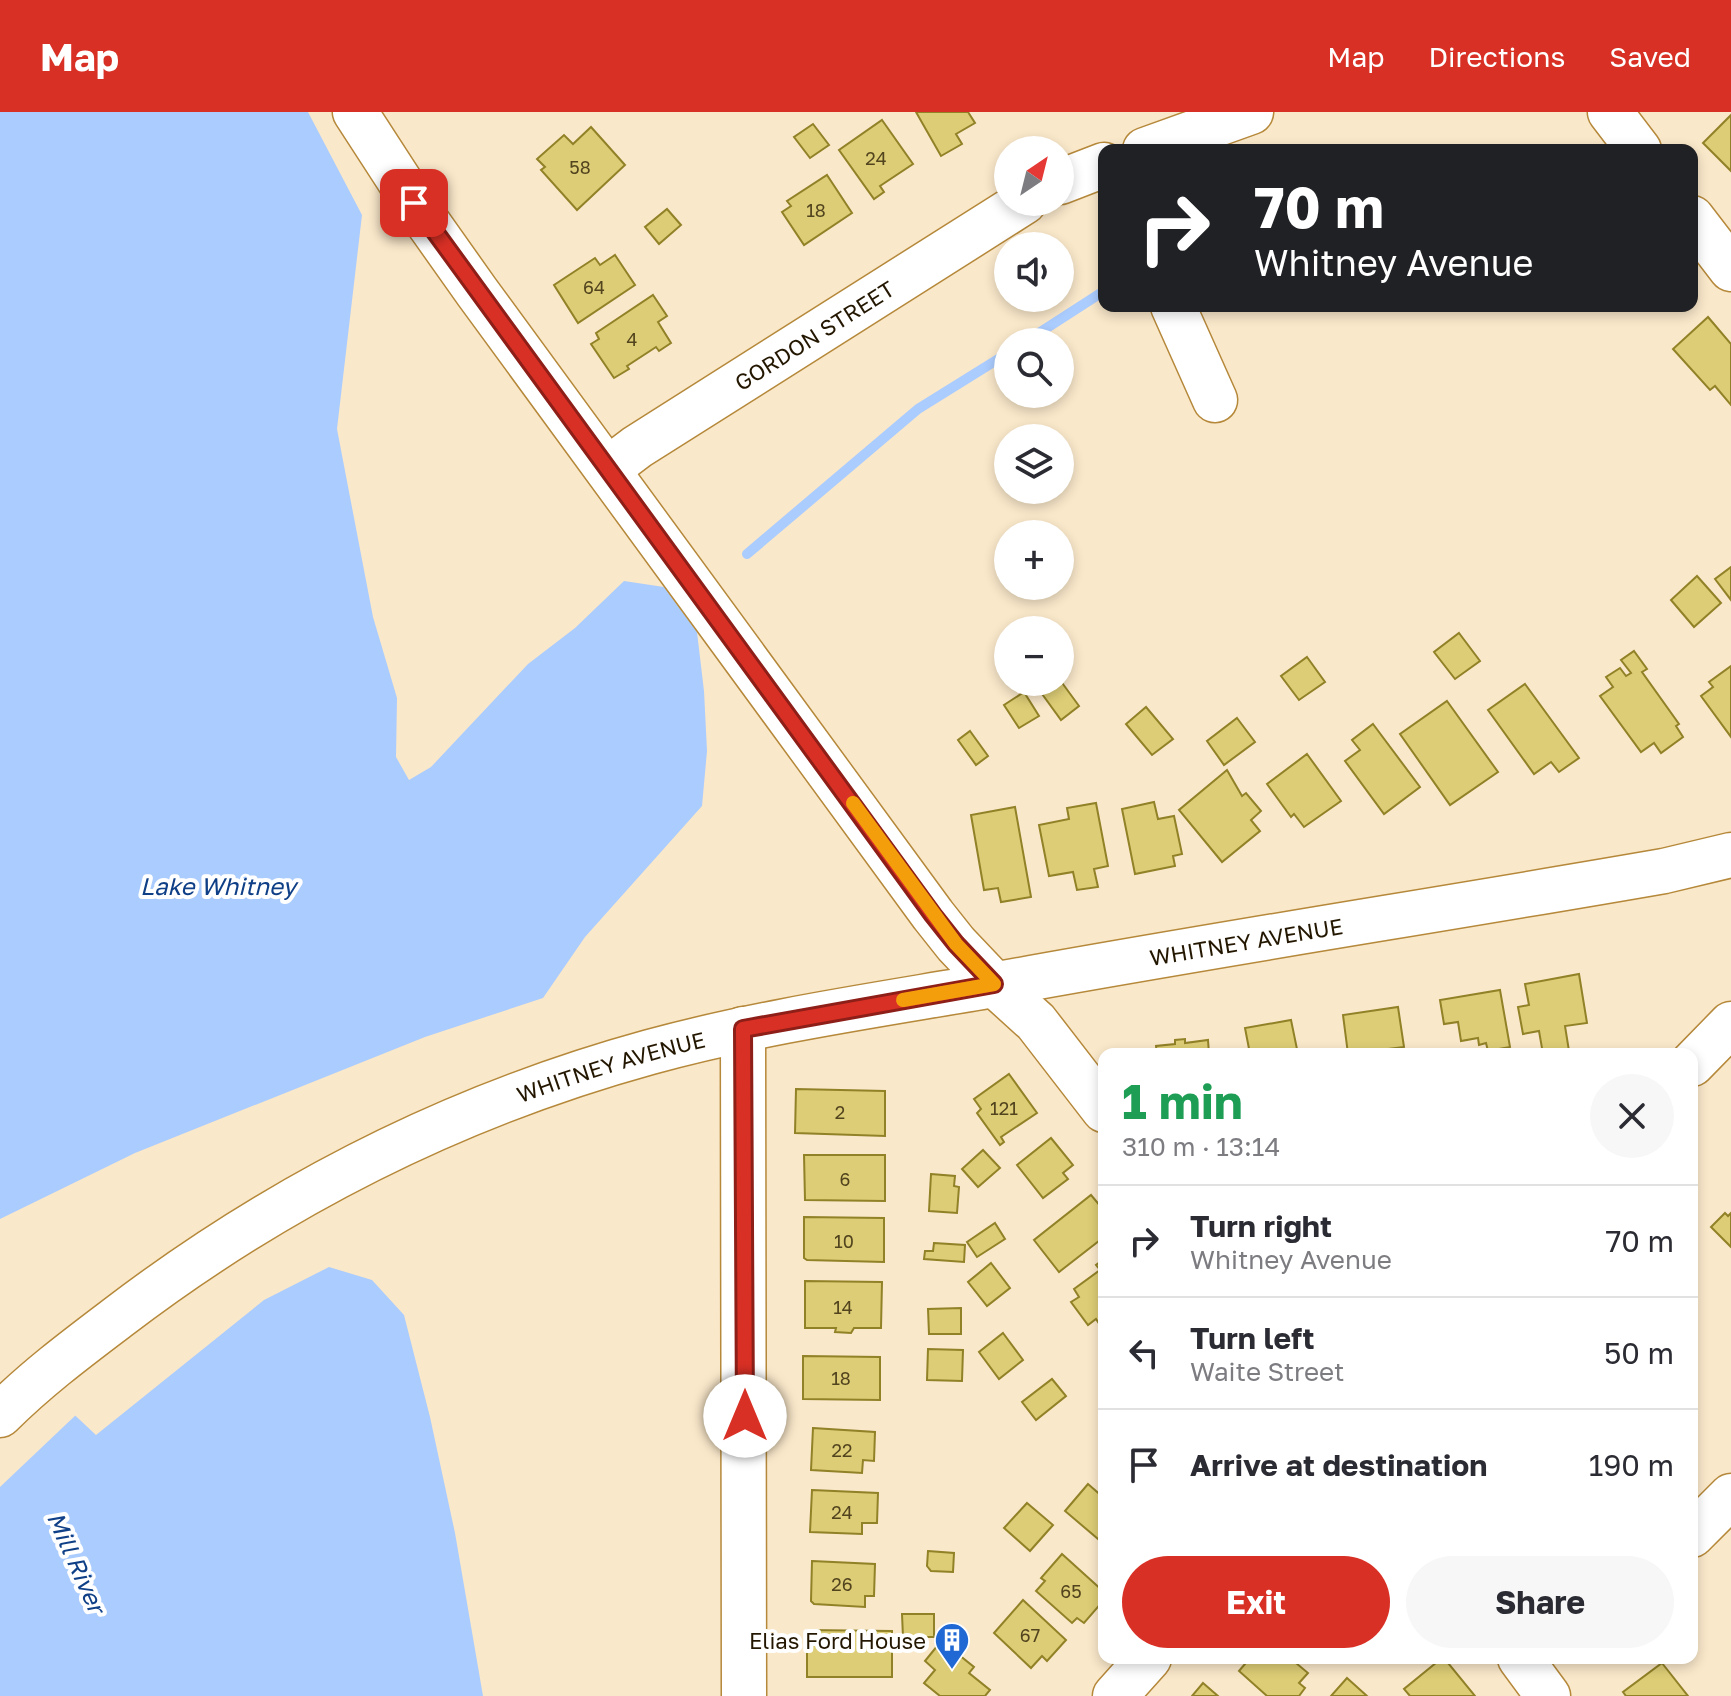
<!DOCTYPE html>
<meta charset="utf-8">
<style>
body{margin:0;font-family:"Golos Text",sans-serif;background:#f7f7f7;color:#2b2b33;height:100vh;display:flex;flex-direction:column;font-size:30px;white-space:nowrap}
*{box-sizing:border-box;margin:0}
p{font-size:26px;color:#7c7c81}
.icon{flex:none;width:44px;height:44px;fill:none;stroke:currentColor;stroke-width:2;stroke-linecap:round;stroke-linejoin:round}
.map{position:relative;flex:1;overflow:hidden}
.side{position:absolute;left:1098px;top:936px;width:600px;height:616px;display:flex;flex-direction:column;background:#fff;border-radius:16px;box-shadow:0 4px 12px #0003}
.side>*{flex:none}
.banner{position:absolute;left:1098px;top:32px;width:600px;height:168px;border-radius:16px;box-shadow:0 4px 12px #0003;background:#202124;color:#fff;overflow:hidden}
.needle{width:52px;rotate:35deg}
.buttons{position:absolute;left:994px;top:24px;display:grid;gap:16px}
.buttons a{display:grid;place-items:center;width:80px;height:80px;border-radius:50%;background:#fff;box-shadow:0 4px 12px #0003;font-size:40px}
.pin{position:absolute;display:grid;place-items:center;width:68px;height:68px;color:#fff;margin:-34px;border-radius:16px;box-shadow:0 4px 12px #0006}
.me{position:absolute;width:88px;margin:-44px;rotate:0deg;stroke-linejoin:round;filter:drop-shadow(0 0 6px #0008)}
.turn{display:flex;align-items:center;gap:28px;height:168px;padding:0 24px;font-size:36px}
.turn .icon{width:104px;height:104px;stroke-width:2.5}
.turn b{display:block;font-size:56px;line-height:68px}
.round{display:grid;place-items:center;flex:none;width:84px;height:84px;border-radius:42px;background:#f7f7f7}
.summary{display:flex;align-items:center;justify-content:space-between;height:136px;padding:0 24px}
h1{font-size:48px;font-weight:700;line-height:60px;color:#1e9e55}
.action{display:flex;gap:16px;margin-top:auto;padding:16px 24px}
.action a{flex:1;height:92px;border-radius:48px;background:#d93025;color:#fff;font-size:32px;font-weight:700;line-height:92px;text-align:center}
.action a+a{background:#f7f7f7;color:#2b2b33}
ul{padding:0;list-style:none}
li{display:flex;align-items:center;gap:24px;height:112px;padding:0 24px;border-top:2px solid #e1e1e2}
li div{flex:1}
li b{display:block;font-size:30px}
li em{font-style:normal}
header{display:flex;align-items:center;gap:48px;box-sizing:border-box;height:112px;padding:0 40px;background:#d93025;color:#fff}
header strong{font-size:38px}
nav{display:flex;gap:44px;margin-inline-start:auto;font-size:28px}
.map>svg:first-child{display:block}
.water{fill:#abccfe}
.pier{fill:#fae8ca}
.lines{fill:none;stroke-linecap:round;stroke-linejoin:round}
.stream{stroke:#abccfe;stroke-width:10}
.building{fill:#ddcd76;stroke:#918127;stroke-width:2}
.minor-casing{stroke:#b5883a;stroke-width:47}
.major-casing{stroke:#b5883a;stroke-width:47}
.minor{stroke:#fff;stroke-width:44}
.major{stroke:#fff;stroke-width:44}
.route-casing{stroke:#8d1f18;stroke-width:20}
.route{stroke:#d93025;stroke-width:14}
.slow{stroke:#f59e0b;stroke-width:14}
.labels{text-anchor:middle;dominant-baseline:central;stroke-width:8;stroke-linejoin:round;paint-order:stroke}
.number-label{font-size:18px;fill:#52441e}
.street-label{font-size:22px;fill:#241701;stroke:#fff}
.poi-label{font-size:22px;fill:#241701;stroke:#fff;text-anchor:end}
.water-label{font-size:24px;font-style:italic;fill:#0f3f86;stroke:#fff}
</style>
<header>
<strong>Map</strong>
<nav><a>Map</a><a>Directions</a><a>Saved</a></nav>
</header>
<div class="map">
<svg width="1731" height="1584" viewBox="0 0 1731 1584">
<rect width="100%" height="100%" fill="#fae8ca"/>
<g class="water">
<polygon points="0,0 308,0 362,103 337,317 373,505 397,586 396,645 409,668 431,655 528,552 575,516 624,469 664,475 697,520 704,579 707,639 702,694 585,825 543,886 425,925 135,1041 0,1107"/>
<polygon points="329,1155 372,1168 404,1203 430,1305 455,1421 483,1584 0,1584 0,1233 96,1323 264,1188"/>
</g>
<polygon class="pier" points="1,1229 78,1301 0,1375 0,1230"/>
<g class="lines">
<g class="stream">
<polyline points="1025,230 1104,179"/>
<polyline points="747,442 918,297 1008,241"/>
</g>
</g>
<g class="building">
<polygon points="916,0 968,0 975,11 956,22 962,32 941,44"/>
<polygon points="1731,3 1731,59 1703,31"/>
<polygon points="882,8 913,52 880,74 884,80 874,87 839,38"/>
<polygon points="813,12 829,33 810,46 794,25"/>
<polygon points="591,15 625,53 577,98 541,58 545,55 537,47 564,23 573,32"/>
<polygon points="827,63 852,101 804,133 782,100 791,94 787,89"/>
<polygon points="667,97 681,113 659,132 645,115"/>
<polygon points="615,143 635,173 578,211 554,173 595,146 600,153"/>
<polygon points="653,183 667,204 658,210 671,231 659,239 656,235 627,254 629,257 614,266 591,232 599,227 596,221"/>
<polygon points="1708,205 1731,232 1731,293 1715,274 1710,278 1673,237"/>
<polygon points="1731,455 1731,488 1715,467"/>
<polygon points="1697,464 1721,491 1694,515 1671,488"/>
<polygon points="1459,521 1480,549 1455,567 1434,540"/>
<polygon points="1634,539 1647,557 1642,560 1679,612 1676,614 1683,625 1661,641 1654,631 1641,640 1600,584 1613,575 1606,565 1620,556 1626,564 1631,561 1621,548"/>
<polygon points="1307,545 1325,570 1299,588 1281,564"/>
<polygon points="1731,554 1731,625 1701,584 1713,575 1709,570"/>
<polygon points="1060,568 1079,594 1061,608 1037,575 1044,570"/>
<polygon points="1525,572 1579,646 1559,660 1551,650 1534,662 1488,598"/>
<polygon points="1024,580 1039,604 1019,616 1004,593"/>
<polygon points="1447,589 1498,660 1450,693 1400,622"/>
<polygon points="1146,595 1173,627 1152,643 1126,612"/>
<polygon points="1237,606 1255,630 1224,653 1207,629"/>
<polygon points="1373,612 1420,675 1384,702 1345,649 1360,638 1352,628"/>
<polygon points="970,619 988,644 976,653 958,628"/>
<polygon points="1307,642 1341,689 1304,715 1294,702 1291,705 1267,672"/>
<polygon points="1227,658 1242,684 1246,681 1261,699 1251,708 1260,719 1222,750 1179,698"/>
<polygon points="1154,690 1158,707 1174,704 1182,742 1173,744 1175,754 1135,762 1122,697"/>
<polygon points="1096,691 1108,754 1094,757 1098,775 1077,778 1073,760 1049,764 1039,713 1069,707 1067,696"/>
<polygon points="1015,695 1031,785 1001,790 998,776 984,778 971,703"/>
<polygon points="1579,862 1587,911 1565,914 1569,939 1543,942 1539,919 1523,922 1518,895 1529,893 1525,872"/>
<polygon points="1500,878 1510,935 1488,939 1486,931 1479,933 1478,926 1461,929 1458,910 1444,912 1440,888"/>
<polygon points="1398,895 1404,935 1348,942 1343,903"/>
<polygon points="1291,908 1298,942 1250,942 1245,916"/>
<polygon points="1185,927 1185,931 1208,928 1209,942 1157,942 1156,934 1175,932 1175,928"/>
<polygon points="1009,962 1037,1001 1001,1025 1004,1030 1000,1033 977,1001 981,997 974,987"/>
<polygon points="796,977 885,979 885,1024 795,1021"/>
<polygon points="1051,1026 1073,1053 1063,1061 1068,1067 1043,1086 1017,1053"/>
<polygon points="983,1038 1000,1056 978,1075 962,1057"/>
<polygon points="804,1043 885,1043 885,1089 805,1088"/>
<polygon points="931,1062 955,1064 954,1074 959,1075 957,1101 929,1099"/>
<polygon points="1091,1083 1101,1095 1104,1093 1104,1125 1059,1160 1034,1128"/>
<polygon points="1725,1101 1728,1104 1731,1101 1731,1135 1711,1115"/>
<polygon points="804,1105 884,1106 884,1150 807,1148 804,1146"/>
<polygon points="995,1111 1005,1127 977,1145 967,1130"/>
<polygon points="934,1131 965,1133 964,1150 924,1147 925,1139 933,1139"/>
<polygon points="1104,1147 1104,1205 1098,1210 1096,1207 1088,1213 1071,1190 1079,1185 1074,1177 1100,1158 1096,1153"/>
<polygon points="991,1151 1010,1176 987,1194 968,1170"/>
<polygon points="805,1169 882,1170 881,1216 854,1216 851,1221 835,1220 836,1216 805,1216"/>
<polygon points="961,1196 961,1222 929,1222 928,1197"/>
<polygon points="1003,1221 1023,1248 999,1267 979,1240"/>
<polygon points="928,1237 963,1238 962,1269 927,1268"/>
<polygon points="803,1244 880,1245 880,1288 803,1287"/>
<polygon points="1052,1267 1066,1284 1036,1308 1022,1290"/>
<polygon points="813,1316 875,1320 874,1349 863,1348 862,1361 811,1358"/>
<polygon points="1088,1372 1104,1386 1104,1432 1065,1399"/>
<polygon points="812,1378 878,1381 877,1411 862,1411 862,1422 810,1420"/>
<polygon points="1027,1391 1053,1413 1030,1439 1004,1416"/>
<polygon points="928,1439 954,1441 953,1460 931,1459 927,1454"/>
<polygon points="1062,1442 1104,1480 1104,1488 1084,1511 1077,1506 1072,1511 1036,1479 1045,1469 1041,1466"/>
<polygon points="812,1449 875,1452 874,1484 865,1484 865,1495 814,1492 811,1489"/>
<polygon points="1023,1488 1066,1528 1047,1549 1042,1544 1031,1556 994,1521"/>
<polygon points="902,1502 934,1502 934,1525 903,1525"/>
<polygon points="807,1518 892,1519 892,1565 807,1565"/>
<polygon points="938,1533 955,1548 959,1543 974,1555 969,1561 990,1578 985,1584 940,1584 924,1571 935,1558 925,1549"/>
<polygon points="1250,1546 1290,1546 1308,1561 1299,1571 1305,1576 1299,1584 1267,1584 1239,1559"/>
<polygon points="1442,1546 1444,1546 1475,1584 1410,1584 1404,1577"/>
<polygon points="1662,1551 1688,1584 1626,1584 1623,1580"/>
<polygon points="1347,1566 1367,1584 1331,1584"/>
<polygon points="1203,1571 1218,1584 1192,1584"/>
</g>
<g class="lines">
<g class="minor-casing">
<g id="minor">
<polyline points="355,0 414,91 477,180 933,803 956,832 994,872 1036,910 1104,998"/>
<polyline points="1610,0 1639,38"/>
<polyline points="1145,38 1251,0"/>
<polyline points="1060,70 1104,53"/>
<polyline points="1692,106 1731,157"/>
<polyline points="1173,194 1215,288"/>
<path id="s1" d="M 608,357 L 637,335 L 1024,90"/>
<polyline points="743,917 744,1584"/>
<polyline points="1692,952 1731,912"/>
<polyline points="1692,1423 1731,1384"/>
<polyline points="1520,1546 1548,1584"/>
<polyline points="1115,1584 1149,1546"/>
</g>
</g>
<g class="major-casing">
<g id="major">
<path id="s2" d="M 0,1303 C 36,1267 76,1237 117,1206 C 278,1083 454,994 650,940 C 763,909 878,893 993,873 C 1216,832 1440,798 1664,759 L 1731,743"/>
</g>
</g>
<use href="#minor" class="minor"/>
<use href="#major" class="major"/>
</g>
<g class="lines">
<g class="route-casing">
<polyline id="route" points="414,91 933,803 956,832 994,872 743,917 745,1304"/>
</g>
<use href="#route" class="route"/>
<polyline class="slow" points="853,691 956,832 994,872 903,888"/>
</g>
<defs>
<g id="building-pin" transform="scale(1.8)"><path d="M0 17L-7.5 6A9.5 9.5 0 1 1 7.5 6Z" fill="#2068d3" stroke="#fff"/><path d="M-4-6H4V6H1V3H-1V6H-4ZM-2.5-4.3h1.7v1.8h-1.7ZM.8-4.3h1.7v1.8H.8ZM-2.5-1h1.7V.8h-1.7ZM.8-1h1.7V.8H.8Z" fill="#fff"/></g>
</defs>
<g fill-rule="evenodd">
<use href="#building-pin" x="952" y="1528"/>
</g>
<g class="labels">
<g class="number-label">
<text x="876" y="46">24</text>
<text x="580" y="55">58</text>
<text x="816" y="98">18</text>
<text x="594" y="175">64</text>
<text x="632" y="227">4</text>
<text x="1004" y="996">121</text>
<text x="840" y="1000">2</text>
<text x="845" y="1067">6</text>
<text x="844" y="1129">10</text>
<text x="843" y="1195">14</text>
<text x="841" y="1266">18</text>
<text x="842" y="1338">22</text>
<text x="842" y="1400">24</text>
<text x="842" y="1472">26</text>
<text x="1071" y="1479">65</text>
<text x="1030" y="1523">67</text>
</g>
<g class="street-label">
<text stroke="none"><textPath href="#s1" startOffset="246">GORDON STREET</textPath></text>
<text stroke="none"><textPath href="#s2" startOffset="1358">WHITNEY AVENUE</textPath></text>
<text stroke="none"><textPath href="#s2" startOffset="710">WHITNEY AVENUE</textPath></text>
</g>
<g class="poi-label">
<text x="926" y="1528">Elias Ford House</text>
</g>
<g class="water-label">
<text x="218" y="773">Lake Whitney</text>
<text transform="translate(77 1450) rotate(66)">Mill River</text>
</g>
</g>
</svg>
<div class="buttons">
<a><svg class="needle" viewBox="-14 -14 28 28"><path d="M0-13l5 13h-10z" fill="#e53935"/><path d="M0 13l5-13h-10z" fill="#7c7c81"/></svg></a>
<a><svg class="icon" aria-label="sound" viewBox="0 0 24 24"><path d="M4 9h4l5-4v14l-5-4H4zM17 9q2 3 0 6"/></svg></a>
<a><svg class="icon" aria-label="search" viewBox="0 0 24 24"><circle cx="10" cy="10" r="6"/><path d="M15 15l6 6"/></svg></a>
<a><svg class="icon" aria-label="layers" viewBox="0 0 24 24"><path d="M12 4l9 5-9 5-9-5zM3 14l9 5 9-5"/></svg></a>
<a>+</a>
<a>−</a>
</div>
<div class="pin" style="left:414px;top:91px;background:#d93025"><svg class="icon" aria-label="arrive" viewBox="0 0 24 24"><path d="M6 21V4h12l-3 4 3 4H6"/></svg></div>
<svg class="me" style="left:745px;top:1304px" viewBox="-20 -20 40 40"><circle r="19" fill="#fff"/><path d="M0-13L10 11 0 6-10 11z" fill="#d93025"/></svg>
<div class="banner">
<div class="turn"><svg class="icon" aria-label="right" viewBox="0 0 24 24"><path d="M7 20v-9h11M14 6l5 5-5 5"/></svg><div><b>70 m</b>Whitney Avenue</div></div>
</div>
<section class="side">
<div class="summary"><div><h1>1 min</h1><p>310 m · 13:14</p></div><a class="round"><svg class="icon" aria-label="close" viewBox="0 0 24 24"><path d="M6 6l12 12M18 6L6 18"/></svg></a></div>
<ul>
<li><svg class="icon" aria-label="right" viewBox="0 0 24 24"><path d="M7 20v-9h11M14 6l5 5-5 5"/></svg><div><b>Turn right</b><p>Whitney Avenue</p></div><em>70 m</em></li>
<li><svg class="icon" aria-label="left" viewBox="0 0 24 24"><path d="M17 20v-9H6M10 6l-5 5 5 5"/></svg><div><b>Turn left</b><p>Waite Street</p></div><em>50 m</em></li>
<li><svg class="icon" aria-label="arrive" viewBox="0 0 24 24"><path d="M6 21V4h12l-3 4 3 4H6"/></svg><div><b>Arrive at destination</b></div><em>190 m</em></li>
</ul>
<div class="action"><a>Exit</a><a>Share</a></div>
</section>
</div>
